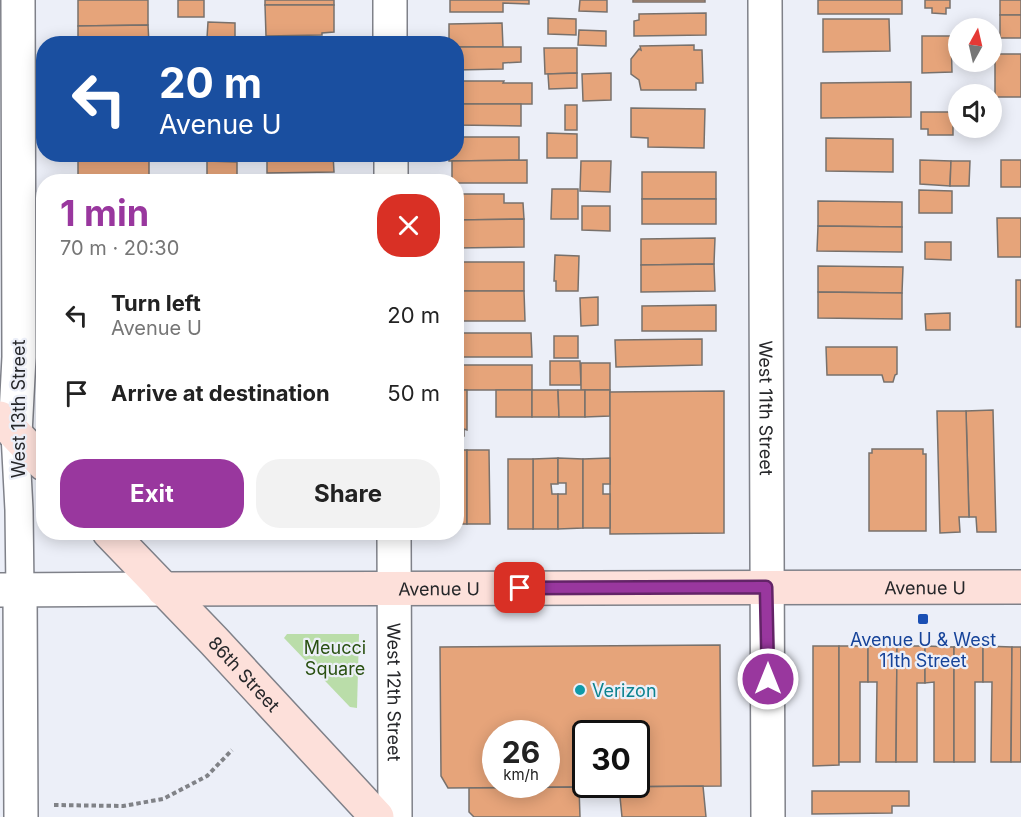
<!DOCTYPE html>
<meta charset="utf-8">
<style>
body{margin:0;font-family:Inter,sans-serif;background:#f2f2f2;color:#222;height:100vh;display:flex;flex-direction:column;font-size:22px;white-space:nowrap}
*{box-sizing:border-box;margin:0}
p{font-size:20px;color:#767676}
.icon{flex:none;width:33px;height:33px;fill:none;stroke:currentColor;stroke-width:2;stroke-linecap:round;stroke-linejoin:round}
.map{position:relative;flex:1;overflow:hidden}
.sheet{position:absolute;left:36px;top:174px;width:428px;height:366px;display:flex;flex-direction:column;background:#fff;border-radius:24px;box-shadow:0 3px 15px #0003}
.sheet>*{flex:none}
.top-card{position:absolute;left:36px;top:36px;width:428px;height:126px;border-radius:24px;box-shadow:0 3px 15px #0003;background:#1a4fa0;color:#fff;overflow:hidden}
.needle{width:39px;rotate:8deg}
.tools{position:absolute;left:948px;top:18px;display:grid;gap:12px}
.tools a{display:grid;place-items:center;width:54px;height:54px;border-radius:50%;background:#fff;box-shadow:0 3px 15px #0003;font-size:30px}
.speed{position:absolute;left:482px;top:720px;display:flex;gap:12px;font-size:30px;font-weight:700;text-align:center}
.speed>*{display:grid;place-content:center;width:78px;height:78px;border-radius:50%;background:#fff;box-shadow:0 3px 15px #0003;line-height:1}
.speed small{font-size:15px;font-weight:400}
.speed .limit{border:3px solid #111;border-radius:9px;background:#fff;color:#111}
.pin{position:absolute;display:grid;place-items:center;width:51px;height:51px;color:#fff;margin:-26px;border-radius:12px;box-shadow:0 3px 9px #0006}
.me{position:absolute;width:66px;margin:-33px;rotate:0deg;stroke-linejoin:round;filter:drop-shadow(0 0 4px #0008)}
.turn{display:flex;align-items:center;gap:21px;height:126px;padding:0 24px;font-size:27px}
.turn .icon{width:78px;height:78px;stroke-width:2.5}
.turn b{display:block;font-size:42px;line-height:51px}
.round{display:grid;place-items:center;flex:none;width:63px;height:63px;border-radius:24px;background:#f2f2f2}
.summary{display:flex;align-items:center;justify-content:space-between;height:102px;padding:0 24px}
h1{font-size:36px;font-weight:700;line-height:45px;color:#99379e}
.button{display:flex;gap:12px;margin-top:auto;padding:12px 24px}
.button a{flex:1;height:69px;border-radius:24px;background:#99379e;color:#fff;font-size:24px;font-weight:700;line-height:69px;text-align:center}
.button a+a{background:#f2f2f2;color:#222}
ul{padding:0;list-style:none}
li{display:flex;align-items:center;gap:18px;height:78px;padding:0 24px}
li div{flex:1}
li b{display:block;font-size:22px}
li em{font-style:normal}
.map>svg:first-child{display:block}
.green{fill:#badda9}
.building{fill:#e6a47a;stroke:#78716c;stroke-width:1.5;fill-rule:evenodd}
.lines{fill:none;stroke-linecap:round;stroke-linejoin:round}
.pedestrian-casing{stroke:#7f8189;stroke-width:30}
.minor-casing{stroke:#7f8189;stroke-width:36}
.secondary-casing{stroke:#7f8189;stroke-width:36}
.path{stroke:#808287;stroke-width:4;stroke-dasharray:4.5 3;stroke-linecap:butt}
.pedestrian{stroke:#fff;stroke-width:27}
.minor{stroke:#fff;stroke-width:33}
.secondary{stroke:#fde0da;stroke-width:33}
.route-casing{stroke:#632467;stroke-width:15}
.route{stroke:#99379e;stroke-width:10}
.transit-dot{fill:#1a4fb4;stroke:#eceff8;stroke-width:2}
.culture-dot{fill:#0f9aa8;stroke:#eceff8;stroke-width:2}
.labels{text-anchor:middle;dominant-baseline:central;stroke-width:4.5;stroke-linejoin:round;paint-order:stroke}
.street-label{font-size:18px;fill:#26272a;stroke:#eceff8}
.transit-label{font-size:18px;fill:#164399;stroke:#eceff8}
.park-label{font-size:18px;fill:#295011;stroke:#eceff8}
.culture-label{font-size:18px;fill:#0d838f;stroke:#eceff8;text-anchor:start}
</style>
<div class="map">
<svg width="1021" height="817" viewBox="0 0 1021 817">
<rect width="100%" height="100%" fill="#eceff8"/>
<polygon class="green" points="287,634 359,634 357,708 350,707 284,638"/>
<g class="building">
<polygon points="78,0 148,0 148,25 78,26"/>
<rect x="178" y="0" width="26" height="17"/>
<rect x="265" y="0" width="69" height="5"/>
<polygon points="450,0 529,0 529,4 503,3 503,12 450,12"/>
<polygon points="580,0 607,0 607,12 579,11"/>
<rect x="633" y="0" width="72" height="2"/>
<rect x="818" y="0" width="84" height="14"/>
<polygon points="925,0 950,0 950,8 946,8 946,14 932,13 932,8 925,8"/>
<rect x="1000" y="0" width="21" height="15"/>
<polygon points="265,5 334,5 334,32 322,33 322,35 266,36"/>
<polygon points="706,13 706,35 634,36 634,21 639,20 639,14"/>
<rect x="1000" y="15" width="21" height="23"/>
<polygon points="548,18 576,19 576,35 548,34"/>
<polygon points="823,19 889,19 890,51 823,52"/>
<polygon points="208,22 235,23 235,39 207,38"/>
<polygon points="502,23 503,47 456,47 456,44 449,44 449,24"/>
<polygon points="148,25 149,44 78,44 78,26"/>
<polygon points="579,30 606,31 606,46 578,45"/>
<polygon points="922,36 951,36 952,72 922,73"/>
<polygon points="694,45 694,50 702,50 703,83 696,83 696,90 641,90 639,80 631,74 631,59 639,49 641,50 640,46"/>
<polygon points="456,47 521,47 521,62 503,63 503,69 456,70"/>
<polygon points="544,48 577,48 577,73 545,74"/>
<rect x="995" y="54" width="26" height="43"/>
<polygon points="577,73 577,88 549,89 548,74"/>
<polygon points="611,73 611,100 583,101 582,74"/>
<polygon points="456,81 504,81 503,83 532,83 532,104 456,104"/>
<polygon points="911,82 911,117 821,118 821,83"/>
<polygon points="456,104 521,104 521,126 456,125"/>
<rect x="565" y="105" width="12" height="25"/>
<polygon points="631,108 705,109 704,148 648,147 648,138 631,137"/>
<polygon points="921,112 953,112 953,135 928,135 928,129 921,129"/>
<polygon points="547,133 577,134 577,158 547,158"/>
<polygon points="456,137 519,137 519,160 449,161 449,154 456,154"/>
<polygon points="826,138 893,139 893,172 826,171"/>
<rect x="78" y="154" width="71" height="6"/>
<rect x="178" y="154" width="27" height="7"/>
<polygon points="263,154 333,154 334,172 267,173 267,158 263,158"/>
<rect x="78" y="160" width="71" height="22"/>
<polygon points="527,160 527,183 456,183 456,182 452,182 452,161"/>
<polygon points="920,160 951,161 950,186 920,184"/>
<rect x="1001" y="160" width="20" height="27"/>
<polygon points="207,161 237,162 237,179 207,179"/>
<polygon points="581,161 611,161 610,192 580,191"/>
<polygon points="951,161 970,161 969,186 950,186"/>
<rect x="642" y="172" width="74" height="27"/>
<rect x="177" y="177" width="27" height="5"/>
<polygon points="552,189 578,189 578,219 551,219"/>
<polygon points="919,190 952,191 952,213 919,213"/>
<polygon points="456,194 504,194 504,203 523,203 524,219 456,220"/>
<rect x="642" y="199" width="74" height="25"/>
<polygon points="818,201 902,202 902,227 818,226"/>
<polygon points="582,206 610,206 610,231 582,230"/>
<polygon points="997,218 1021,218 1021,257 998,257"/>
<polygon points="524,219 524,247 456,248 456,220"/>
<polygon points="818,226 902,227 902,252 817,251"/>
<polygon points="715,238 714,264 641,265 641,239"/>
<polygon points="925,242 951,242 951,260 925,259"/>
<polygon points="555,255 579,256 578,291 556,291 556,281 554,281"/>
<rect x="456" y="262" width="68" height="29"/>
<polygon points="714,264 715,291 641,292 641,265"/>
<polygon points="818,266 903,267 902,293 818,292"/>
<rect x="1016" y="280" width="5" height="47"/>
<polygon points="456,291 524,291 525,321 456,321"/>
<polygon points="818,292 902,293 902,319 818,318"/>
<polygon points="598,297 598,325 581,326 580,298"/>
<polygon points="716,305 716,331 642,331 642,306"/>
<polygon points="950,313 950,330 926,330 925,314"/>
<polygon points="456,333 531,333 532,357 456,357"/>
<rect x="554" y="336" width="24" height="22"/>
<polygon points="702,339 702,365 616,367 615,340"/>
<polygon points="826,347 897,347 897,374 895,375 893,382 884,382 882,375 827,375"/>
<polygon points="550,361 580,361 581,385 550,385"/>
<rect x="581" y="363" width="29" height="27"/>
<rect x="456" y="365" width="76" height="25"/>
<polygon points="456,390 467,390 467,430 464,429 464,436 456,436"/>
<rect x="496" y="390" width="36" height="27"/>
<polygon points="532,390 558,390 559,417 532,417"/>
<polygon points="558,390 585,390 585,417 559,417"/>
<polygon points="585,390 610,390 610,416 585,417"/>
<polygon points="724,391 724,533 610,534 610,392"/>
<polygon points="993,410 996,532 977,532 976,517 969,517 966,411"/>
<polygon points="937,411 966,411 969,517 959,517 960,532 940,533"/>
<polygon points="872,449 923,449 923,454 926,454 926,531 869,531 869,453 872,453"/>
<rect x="456" y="450" width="11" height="74"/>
<polygon points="467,450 489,450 490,524 467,524"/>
<polygon points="558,458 558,484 551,484 552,494 558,494 558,529 533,529 533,459"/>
<polygon points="558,458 583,459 583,528 558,529 558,494 566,494 566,483 558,483"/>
<polygon points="610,458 610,484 603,484 603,494 610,494 610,528 583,528 583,459"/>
<rect x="508" y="459" width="25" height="70"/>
<rect x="299" y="532" width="27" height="5"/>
<polygon points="326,532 353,532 353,536 326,537"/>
<path d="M 720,645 L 721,786 L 448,788 L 441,776 L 440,647 ZM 495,734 L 546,734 L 546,784 L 495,784 ZM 585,734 L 636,734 L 636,784 L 585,784 Z"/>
<polygon points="813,646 839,646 839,765 813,766"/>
<polygon points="839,646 868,646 868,682 860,682 860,762 839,762"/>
<polygon points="868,646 897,646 896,762 876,762 877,682 868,682"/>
<polygon points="897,646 925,646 925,683 917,683 917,762 896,762"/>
<polygon points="925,646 954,647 954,762 934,762 934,682 925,683"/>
<polygon points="983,646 983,682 975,682 975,762 954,762 954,647"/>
<polygon points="983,646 1012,647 1011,762 991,762 992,682 983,682"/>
<polygon points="1012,647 1021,647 1021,762 1011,762"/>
<polygon points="703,786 706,817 622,817 619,787"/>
<polygon points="579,787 580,817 474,817 469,812 469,788"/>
<polygon points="812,791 909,791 909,806 892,806 892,813 812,814"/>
</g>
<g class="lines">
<g class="pedestrian-casing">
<polyline id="pedestrian" points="15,434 19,510 20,590"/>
</g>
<g class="minor-casing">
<g id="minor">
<polyline points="390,0 390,44"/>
<path id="s1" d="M 765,0 L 768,817"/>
<polyline points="391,154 391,182"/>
<polyline points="15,434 19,357 18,0"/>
<path id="s2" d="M 394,532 L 395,817"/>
<polyline points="0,590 163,589"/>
<polyline points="20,590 21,817"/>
</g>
</g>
<g class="secondary-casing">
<g id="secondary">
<polyline points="0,418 44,464"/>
<path id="s3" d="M 109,532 L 214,641 L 377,817"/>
<path id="s4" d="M 163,589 L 1021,587"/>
</g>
</g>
<polyline class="path" points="54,805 123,806 163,799 207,776 232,750"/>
<use href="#pedestrian" class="pedestrian"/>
<use href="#minor" class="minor"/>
<use href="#secondary" class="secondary"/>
</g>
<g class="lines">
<g class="route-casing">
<polyline id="route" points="520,588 766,587 768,679"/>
</g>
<use href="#route" class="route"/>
</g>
<rect class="transit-dot" x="917" y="613" width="12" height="12" rx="3"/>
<circle class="culture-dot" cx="580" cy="690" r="6"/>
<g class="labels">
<g class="street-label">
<text transform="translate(18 409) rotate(-90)">West 13th Street</text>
<text stroke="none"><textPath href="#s1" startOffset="408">West 11th Street</textPath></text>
<text stroke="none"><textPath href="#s4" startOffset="762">Avenue U</textPath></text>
<text stroke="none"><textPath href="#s4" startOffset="276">Avenue U</textPath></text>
<text stroke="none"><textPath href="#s3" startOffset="196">86th Street</textPath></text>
<text stroke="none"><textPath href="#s2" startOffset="160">West 12th Street</textPath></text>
</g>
<g class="transit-label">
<text x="923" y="639">Avenue U &amp; West<tspan x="923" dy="21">11th Street</tspan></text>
</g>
<g class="park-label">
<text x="335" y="647">Meucci<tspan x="335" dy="21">Square</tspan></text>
</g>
<g class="culture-label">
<text x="592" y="690">Verizon</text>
</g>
</g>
</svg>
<div class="tools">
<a><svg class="needle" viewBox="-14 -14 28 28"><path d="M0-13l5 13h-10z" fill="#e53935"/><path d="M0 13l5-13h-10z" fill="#767676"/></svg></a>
<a><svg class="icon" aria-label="sound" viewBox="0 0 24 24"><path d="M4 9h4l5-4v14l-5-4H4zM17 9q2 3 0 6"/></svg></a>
</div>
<div class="speed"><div>26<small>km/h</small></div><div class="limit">30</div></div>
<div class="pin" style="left:520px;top:588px;background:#d93025"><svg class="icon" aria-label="arrive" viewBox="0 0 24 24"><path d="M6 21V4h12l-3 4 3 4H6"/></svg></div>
<svg class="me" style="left:768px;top:679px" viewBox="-20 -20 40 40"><circle r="17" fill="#99379e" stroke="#fff" stroke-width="3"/><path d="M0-11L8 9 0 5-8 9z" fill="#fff"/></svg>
<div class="top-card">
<div class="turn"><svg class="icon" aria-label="left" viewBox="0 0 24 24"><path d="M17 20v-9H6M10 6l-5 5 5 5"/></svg><div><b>20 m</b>Avenue U</div></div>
</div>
<section class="sheet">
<div class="summary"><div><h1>1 min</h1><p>70 m · 20:30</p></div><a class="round" style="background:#d93025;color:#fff"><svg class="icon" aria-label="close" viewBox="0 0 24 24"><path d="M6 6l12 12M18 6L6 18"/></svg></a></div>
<ul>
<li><svg class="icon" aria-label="left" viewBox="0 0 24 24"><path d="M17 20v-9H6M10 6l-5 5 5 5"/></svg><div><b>Turn left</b><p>Avenue U</p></div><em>20 m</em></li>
<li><svg class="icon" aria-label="arrive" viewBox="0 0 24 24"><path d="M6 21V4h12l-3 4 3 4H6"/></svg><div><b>Arrive at destination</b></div><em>50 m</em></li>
</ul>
<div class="button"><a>Exit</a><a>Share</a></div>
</section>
</div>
